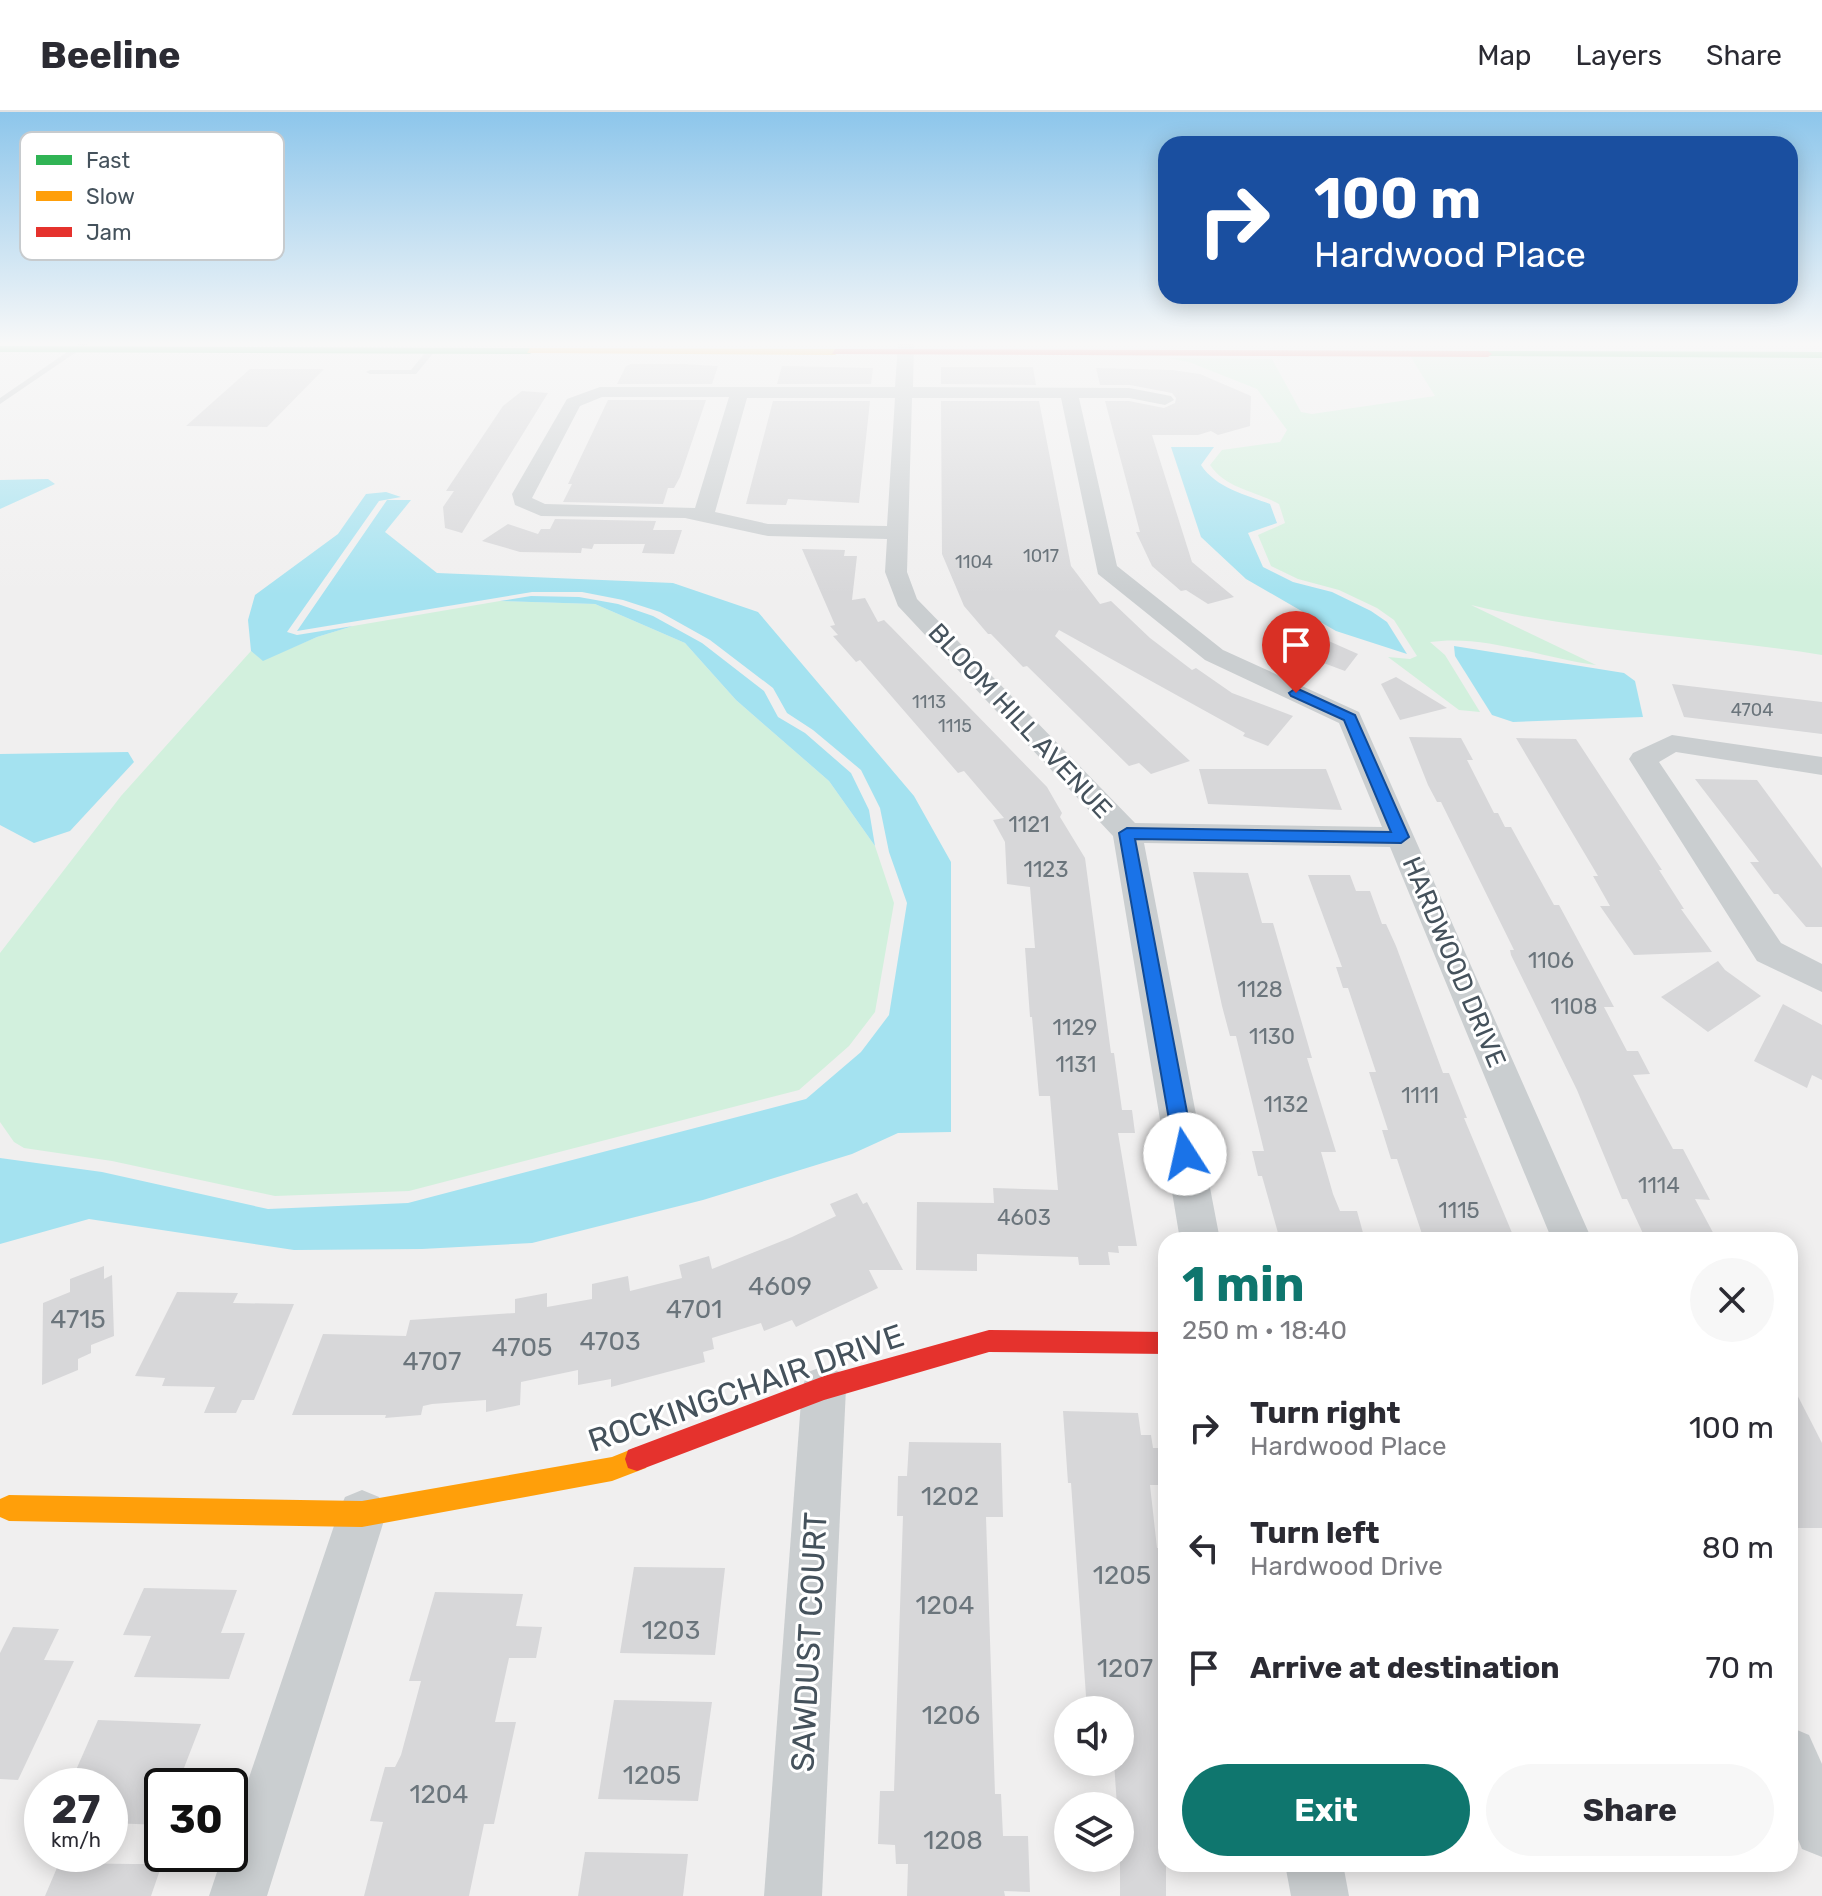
<!DOCTYPE html>
<meta charset="utf-8">
<style>
body{margin:0;font-family:Rubik,sans-serif;background:#f7f7f7;color:#2b2b33;height:100vh;display:flex;flex-direction:column;font-size:30px;white-space:nowrap}
*{box-sizing:border-box;margin:0}
p{font-size:26px;color:#7c7c81}
.icon{flex:none;width:44px;height:44px;fill:none;stroke:currentColor;stroke-width:2;stroke-linecap:round;stroke-linejoin:round}
.map{position:relative;flex:1;overflow:hidden}
.side{position:absolute;left:1158px;top:1120px;width:640px;height:640px;display:flex;flex-direction:column;background:#fff;border-radius:24px;box-shadow:0 4px 20px #0003}
.side>*{flex:none}
.top-card{position:absolute;left:1158px;top:24px;width:640px;height:168px;border-radius:24px;box-shadow:0 4px 20px #0003;background:#1a4fa0;color:#fff;overflow:hidden}
.fabs{position:absolute;left:1054px;top:1584px;display:grid;gap:16px}
.fabs a{display:grid;place-items:center;width:80px;height:80px;border-radius:50%;background:#fff;box-shadow:0 4px 20px #0003;font-size:40px}
.speed{position:absolute;left:24px;top:1656px;display:flex;gap:16px;font-size:40px;font-weight:700;text-align:center}
.speed>*{display:grid;place-content:center;width:104px;height:104px;border-radius:50%;background:#fff;box-shadow:0 4px 20px #0003;line-height:1}
.speed small{font-size:20px;font-weight:400}
.speed .limit{border:4px solid #111;border-radius:12px;background:#fff;color:#111}
.pin{position:absolute;display:grid;place-items:center;width:68px;height:68px;color:#fff;margin:-82px -34px;border-radius:50% 50% 50% 0;rotate:-45deg;box-shadow:0 0 8px #0007}
.pin .icon{rotate:45deg}
.me{position:absolute;width:88px;margin:-44px;rotate:350deg;stroke-linejoin:round;filter:drop-shadow(0 0 6px #0008)}
.turn{display:flex;align-items:center;gap:28px;height:168px;padding:0 24px;font-size:36px}
.turn .icon{width:104px;height:104px;stroke-width:2.5}
.turn b{display:block;font-size:56px;line-height:68px}
.round{display:grid;place-items:center;flex:none;width:84px;height:84px;border-radius:42px;background:#f7f7f7}
.headline{display:flex;align-items:center;justify-content:space-between;height:136px;padding:0 24px}
h1{font-size:48px;font-weight:700;line-height:60px;color:#0f766e}
.cta{display:flex;gap:16px;margin-top:auto;padding:16px 24px}
.cta a{flex:1;height:92px;border-radius:48px;background:#0f766e;color:#fff;font-size:32px;font-weight:700;line-height:92px;text-align:center}
.cta a+a{background:#f7f7f7;color:#2b2b33}
ul{padding:0;list-style:none}
li{display:flex;align-items:center;gap:24px;height:120px;padding:0 24px}
li div{flex:1}
li b{display:block;font-size:30px}
li em{font-style:normal}
header{display:flex;align-items:center;gap:48px;box-sizing:border-box;height:112px;padding:0 40px;background:#fff;border-bottom:2px solid #e1e1e2}
header strong{font-size:38px}
nav{display:flex;gap:44px;margin-inline-start:auto;font-size:28px}
.map>svg:first-child{display:block}
.green{fill:#d2f0dd}
.water{fill:#a4e2f0}
.building{fill:#d7d7d9}
.lines{fill:none;stroke-linecap:round;stroke-linejoin:round}
.lane{fill:#caced0;fill-rule:evenodd}
.street{fill:#caced0;fill-rule:evenodd}
.fast{fill:#30b455;fill-rule:evenodd}
.slow{fill:#ff9f0a;fill-rule:evenodd}
.jam{fill:#e5322d;fill-rule:evenodd}
.route{fill:#1a73e8;stroke:#114b97;stroke-width:2}
.labels{text-anchor:middle;dominant-baseline:central;stroke-width:6;stroke-linejoin:round;paint-order:stroke}
.far-number-label{font-size:18px;fill:#6b757c}
.number-label{font-size:22px;fill:#6b757c}
.street-label{font-size:26px;fill:#45525c;stroke:#fff}
.near-number-label{font-size:26px;fill:#6b757c}
.near-street-label{font-size:32px;fill:#45525c;stroke:#fff}
.key{fill:#fff;stroke:#c7cbce;stroke-width:2}
.key-label{font-size:22px;fill:#45525c}
</style>
<header>
<strong>Beeline</strong>
<nav><a>Map</a><a>Layers</a><a>Share</a></nav>
</header>
<div class="map">
<svg width="1822" height="1784" viewBox="0 0 1822 1784">
<rect width="100%" height="100%" fill="#f0efef"/>
<g class="green">
<path d="M 1409,242 L 1822,246 L 1822,543 C 1706,524 1585,521 1471,493 L 1596,553 C 1542,546 1484,522 1430,530 L 1445,543 L 1480,600 L 1459,598 L 1388,545 L 1410,547 L 1417,544 L 1394,508 L 1377,496 L 1339,478 L 1298,467 L 1271,454 L 1258,423 L 1285,411 L 1279,392 C 1256,379 1226,377 1210,353 L 1222,338 L 1280,330 L 1287,318 L 1257,277 L 1189,250 L 1168,246 L 1272,247 L 1301,300 L 1312,302 L 1435,284 Z"/>
<polygon points="500,489 595,492 685,531 736,588 829,669 875,734 894,791 875,900 849,934 799,978 409,1079 275,1084 112,1049 24,1036 14,1030 0,1010 0,841 121,684 251,539 263,548 317,525 353,514"/>
</g>
<g class="water">
<path d="M 1171,335 L 1214,335 L 1201,353 C 1216,376 1246,383 1270,392 L 1277,411 L 1248,421 L 1263,455 L 1293,470 L 1332,480 L 1371,499 L 1387,510 L 1407,542 L 1336,519 L 1246,467 L 1201,425 Z"/>
<polygon points="48,367 55,372 0,397 0,368"/>
<polygon points="386,380 401,385 379,389 287,520 297,523 353,514 317,525 263,549 251,539 248,508 255,483 338,422 366,382"/>
<polygon points="387,388 411,388 385,420 437,461 673,471 758,500 914,684 951,750 951,1020 898,1021 852,1042 703,1088 532,1131 422,1137 294,1138 89,1107 0,1132 0,1046 102,1060 268,1097 408,1091 806,987 861,940 889,903 907,791 889,740 880,696 861,658 813,618 787,601 773,576 710,528 660,500 623,488 582,480 532,480 297,519"/>
<polygon points="531,484 579,485 618,492 653,504 702,531 764,579 778,605 805,621 851,661 869,698 875,734 829,669 736,588 685,531 595,492 500,489"/>
<polygon points="1454,534 1624,561 1635,569 1643,605 1513,610 1492,603 1455,544"/>
<polygon points="128,640 134,650 70,719 34,731 0,713 0,642"/>
</g>
<g class="building">
<polygon points="631,252 681,252 718,254 712,272 617,272 626,254"/>
<polygon points="782,254 873,256 871,272 777,272"/>
<polygon points="941,255 1033,255 1036,273 941,272"/>
<polygon points="1096,256 1172,258 1200,262 1251,284 1250,314 1218,323 1211,319 1198,323 1152,323 1192,450 1234,485 1208,492 1186,478 1181,479 1152,454 1136,420 1140,420 1105,289 1129,289 1164,296 1175,291 1176,286 1172,281 1130,273 1100,273"/>
<polygon points="250,257 324,257 267,315 186,314"/>
<polygon points="522,279 548,281 462,421 445,416 443,395 454,379 446,379 503,294"/>
<polygon points="608,288 706,288 680,365 674,376 668,376 663,392 563,390 572,372 568,372"/>
<polygon points="773,289 870,289 859,391 788,387 786,393 746,392"/>
<polygon points="941,289 1039,289 1071,454 1100,492 1111,489 1150,526 1192,558 1196,556 1232,581 1293,604 1268,634 1243,624 1245,621 1059,518 1055,524 1190,649 1151,662 1139,651 1129,654 1027,554 1023,555 991,522 988,522 964,494 942,442"/>
<polygon points="555,407 656,409 653,418 682,418 674,442 642,441 645,432 594,432 592,437 582,436 581,441 520,440 482,429 508,412 538,422 541,417 550,417"/>
<polygon points="802,437 845,438 844,444 857,444 852,488 865,486 878,510 884,508 891,515 1047,675 1062,701 1060,705 1085,746 1111,941 1114,941 1122,998 1132,998 1135,1021 1118,1021 1137,1134 1118,1134 1119,1141 1108,1140 1110,1153 1079,1153 1078,1145 977,1142 977,1159 916,1158 917,1090 994,1091 993,1076 1058,1078 1050,984 1039,984 1032,905 1030,905 1025,836 1035,836 1030,775 1007,772 1005,730 993,708 1004,706 964,659 958,661 860,548 856,550 833,524 838,523 830,514 835,513"/>
<polygon points="1288,511 1358,542 1345,559 1265,529"/>
<polygon points="1396,565 1447,596 1400,608 1381,572"/>
<polygon points="1672,572 1822,590 1822,622 1684,605"/>
<polygon points="1409,625 1461,626 1473,648 1467,648 1494,701 1498,701 1505,715 1511,715 1554,793 1559,793 1614,895 1604,895 1627,939 1638,939 1650,962 1633,963 1673,1037 1683,1037 1710,1088 1695,1087 1717,1128 1646,1128 1627,1087 1622,1087 1577,978 1511,843 1510,838 1514,838 1441,690 1437,690 1428,673"/>
<polygon points="1516,626 1576,627 1662,758 1659,758 1684,797 1681,797 1712,840 1634,843 1600,794 1610,794 1593,764 1598,764"/>
<polygon points="1199,657 1326,657 1342,698 1208,692"/>
<polygon points="1695,667 1757,668 1822,756 1822,815 1806,815 1778,782 1774,782 1750,750 1759,750"/>
<polygon points="1193,760 1248,761 1262,811 1273,811 1312,946 1307,946 1336,1040 1321,1040 1333,1082 1340,1099 1357,1099 1365,1128 1280,1128 1262,1064 1258,1064 1252,1039 1264,1039 1236,924 1230,924 1222,894"/>
<polygon points="1308,763 1350,763 1356,779 1370,779 1382,812 1386,812 1396,834 1443,961 1449,961 1467,1006 1464,1006 1515,1128 1424,1128 1397,1047 1391,1047 1382,1018 1388,1018 1369,960 1376,960 1348,876 1343,876 1336,855 1342,855"/>
<polygon points="1718,849 1725,858 1761,884 1708,920 1661,885"/>
<polygon points="1783,892 1822,913 1822,968 1812,963 1807,976 1754,949"/>
<polygon points="857,1081 863,1092 867,1090 903,1158 869,1158 878,1176 796,1215 792,1208 764,1219 761,1211 712,1226 714,1237 703,1240 705,1250 611,1275 611,1267 578,1273 578,1258 521,1270 520,1293 486,1300 486,1288 432,1292 423,1294 421,1303 385,1306 386,1303 292,1303 323,1222 406,1224 410,1208 515,1201 515,1187 547,1181 547,1195 592,1187 592,1172 628,1164 630,1179 682,1166 679,1153 709,1144 712,1157 792,1125 836,1104 830,1092"/>
<polygon points="104,1154 104,1167 112,1163 114,1224 91,1233 91,1241 78,1247 78,1258 42,1273 43,1191 70,1180 70,1167"/>
<polygon points="177,1180 238,1181 233,1191 294,1192 254,1288 242,1288 236,1301 204,1301 215,1275 162,1274 165,1266 135,1264"/>
<polygon points="1790,1269 1822,1331 1822,1416 1790,1416"/>
<polygon points="1063,1299 1138,1301 1141,1323 1151,1323 1153,1336 1166,1336 1166,1373 1150,1373 1157,1436 1166,1436 1166,1784 1120,1784 1120,1694 1117,1694 1114,1650 1120,1650 1120,1598 1087,1598 1071,1371 1068,1371"/>
<polygon points="909,1330 1001,1331 1003,1405 986,1405 995,1682 1001,1682 1003,1724 1028,1724 1030,1780 1004,1779 1005,1784 907,1784 908,1752 896,1752 895,1733 878,1732 880,1679 894,1679 903,1404 897,1404 898,1364 907,1364"/>
<polygon points="634,1455 725,1456 715,1543 620,1541"/>
<polygon points="144,1476 237,1478 221,1521 245,1521 229,1567 134,1565 151,1524 123,1523"/>
<polygon points="435,1480 523,1482 516,1514 542,1515 536,1546 509,1546 495,1610 516,1610 494,1712 484,1712 469,1784 364,1784 383,1710 370,1709 385,1655 395,1655 401,1643 421,1569 409,1569"/>
<polygon points="13,1515 59,1517 44,1548 74,1549 18,1668 0,1667 0,1541"/>
<polygon points="614,1588 712,1590 698,1689 598,1687"/>
<polygon points="98,1608 201,1612 177,1674 162,1674 162,1713 110,1711 110,1674 69,1674"/>
<polygon points="585,1740 688,1742 683,1784 578,1784"/>
<polygon points="59,1751 132,1752 162,1752 151,1784 45,1784"/>
</g>
<g class="lines">
<g class="lane">
<polygon points="79,232 88,232 0,292 0,286"/>
<polygon points="428,237 435,239 416,262 370,262 366,260 370,258 411,258"/>
</g>
<g class="street">
<path d="M 898,232 L 914,232 L 913,275 L 1129,276 L 1171,284 L 1174,288 L 1165,293 L 1129,286 L 1079,286 L 1117,454 L 1223,538 L 1359,600 L 1592,1128 L 1552,1128 L 1390,735 L 1144,731 L 1220,1128 L 1180,1128 L 1113,724 L 898,494 L 885,460 L 887,427 L 768,424 L 685,406 L 541,404 L 515,393 L 512,382 L 567,287 L 600,275 L 895,275 ZM 602,285 L 729,285 L 695,396 L 545,392 L 532,386 L 580,294 ZM 747,286 L 895,286 L 887,414 L 768,412 L 715,400 ZM 912,286 L 1061,286 L 1098,462 L 1205,548 L 1339,611 L 1382,715 L 1135,711 L 917,487 L 907,460 Z"/>
<polygon points="1672,623 1822,645 1822,663 1676,640 1659,650 1781,831 1822,852 1822,880 1757,849 1629,647 1633,641"/>
<polygon points="824,1254 840,1260 846,1276 822,1784 764,1784 802,1276 808,1260"/>
<polygon points="362,1378 379,1385 386,1402 267,1784 209,1784 223,1742 230,1742 230,1722 338,1402 345,1385"/>
<polygon points="1790,1615 1809,1623 1822,1652 1822,1745 1802,1737 1790,1708"/>
<polygon points="1285,1752 1343,1752 1349,1784 1291,1784"/>
</g>
<g class="fast">
<polygon points="0,234 530,236 534,239 530,242 0,240"/>
<polygon points="1488,239 1822,240 1822,246 1485,244"/>
</g>
<g class="slow">
<polygon points="530,236 835,237 839,240 835,243 527,241"/>
<polygon points="637,1335 646,1338 649,1347 646,1356 612,1369 362,1415 9,1409 0,1405 0,1387 9,1383 362,1389 612,1345"/>
</g>
<g class="jam">
<polygon points="835,237 1488,239 1492,242 1488,245 832,242"/>
<polygon points="989,1218 1166,1220 1166,1242 989,1240 824,1288 637,1359 628,1356 625,1347 628,1338 824,1264"/>
</g>
</g>
<linearGradient id="sky" x2="0" y2="1"><stop stop-color="#8dc6eb"/><stop offset="0.48" stop-color="#f8f8f8"/><stop offset="1" stop-color="#f8f8f8" stop-opacity="0"/></linearGradient>
<rect width="1822" height="482" fill="url(#sky)"/>
<polygon class="route" points="1296,576 1355,603 1409,725 1401,731 1135,727 1195,1042 1192,1048 1185,1051 1178,1048 1175,1042 1119,721 1127,716 1391,720 1344,608 1291,584 1289,581"/>
<g class="labels">
<g class="far-number-label">
<text x="1041" y="444">1017</text>
<text x="974" y="450">1104</text>
<text x="929" y="590">1113</text>
<text x="1752" y="598">4704</text>
<text x="955" y="614">1115</text>
</g>
<g class="number-label">
<text x="1029" y="712">1121</text>
<text x="1046" y="757">1123</text>
<text x="1551" y="848">1106</text>
<text x="1260" y="877">1128</text>
<text x="1574" y="894">1108</text>
<text x="1075" y="915">1129</text>
<text x="1272" y="924">1130</text>
<text x="1076" y="952">1131</text>
<text x="1420" y="983">1111</text>
<text x="1286" y="992">1132</text>
<text x="1659" y="1073">1114</text>
<text x="1459" y="1098">1115</text>
<text x="1024" y="1105">4603</text>
</g>
<g class="street-label">
<text transform="translate(1020 609) rotate(47)">BLOOM HILL AVENUE</text>
<text transform="translate(1454 850) rotate(67)">HARDWOOD DRIVE</text>
</g>
<g class="near-number-label">
<text x="780" y="1174">4609</text>
<text x="694" y="1197">4701</text>
<text x="78" y="1207">4715</text>
<text x="610" y="1229">4703</text>
<text x="522" y="1235">4705</text>
<text x="432" y="1249">4707</text>
<text x="950" y="1384">1202</text>
<text x="1122" y="1463">1205</text>
<text x="945" y="1493">1204</text>
<text x="671" y="1518">1203</text>
<text x="1125" y="1556">1207</text>
<text x="951" y="1603">1206</text>
<text x="652" y="1663">1205</text>
<text x="439" y="1682">1204</text>
<text x="953" y="1728">1208</text>
</g>
<g class="near-street-label">
<text transform="translate(746 1276) rotate(-19)">ROCKINGCHAIR DRIVE</text>
<text transform="translate(809 1530) rotate(-87)">SAWDUST COURT</text>
</g>
</g>
<rect x="20" y="20" width="264" height="128" rx="12" class="key"/>
<rect x="36" y="43" width="36" height="10" fill="#30b455"/>
<rect x="36" y="79" width="36" height="10" fill="#ff9f0a"/>
<rect x="36" y="115" width="36" height="10" fill="#e5322d"/>
<g class="key-label">
<text x="86" y="56">Fast</text>
<text x="86" y="92">Slow</text>
<text x="86" y="128">Jam</text>
</g>
</svg>
<div class="fabs">
<a><svg class="icon" aria-label="sound" viewBox="0 0 24 24"><path d="M4 9h4l5-4v14l-5-4H4zM17 9q2 3 0 6"/></svg></a>
<a><svg class="icon" aria-label="layers" viewBox="0 0 24 24"><path d="M12 4l9 5-9 5-9-5zM3 14l9 5 9-5"/></svg></a>
</div>
<div class="speed"><div>27<small>km/h</small></div><div class="limit">30</div></div>
<div class="pin" style="left:1296px;top:581px;background:#d93025"><svg class="icon" aria-label="arrive" viewBox="0 0 24 24"><path d="M6 21V4h12l-3 4 3 4H6"/></svg></div>
<svg class="me" style="left:1185px;top:1042px" viewBox="-20 -20 40 40"><circle r="19" fill="#fff"/><path d="M0-13L10 11 0 6-10 11z" fill="#1a73e8"/></svg>
<div class="top-card">
<div class="turn"><svg class="icon" aria-label="right" viewBox="0 0 24 24"><path d="M7 20v-9h11M14 6l5 5-5 5"/></svg><div><b>100 m</b>Hardwood Place</div></div>
</div>
<section class="side">
<div class="headline"><div><h1>1 min</h1><p>250 m · 18:40</p></div><a class="round"><svg class="icon" aria-label="close" viewBox="0 0 24 24"><path d="M6 6l12 12M18 6L6 18"/></svg></a></div>
<ul>
<li><svg class="icon" aria-label="right" viewBox="0 0 24 24"><path d="M7 20v-9h11M14 6l5 5-5 5"/></svg><div><b>Turn right</b><p>Hardwood Place</p></div><em>100 m</em></li>
<li><svg class="icon" aria-label="left" viewBox="0 0 24 24"><path d="M17 20v-9H6M10 6l-5 5 5 5"/></svg><div><b>Turn left</b><p>Hardwood Drive</p></div><em>80 m</em></li>
<li><svg class="icon" aria-label="arrive" viewBox="0 0 24 24"><path d="M6 21V4h12l-3 4 3 4H6"/></svg><div><b>Arrive at destination</b></div><em>70 m</em></li>
</ul>
<div class="cta"><a>Exit</a><a>Share</a></div>
</section>
</div>
